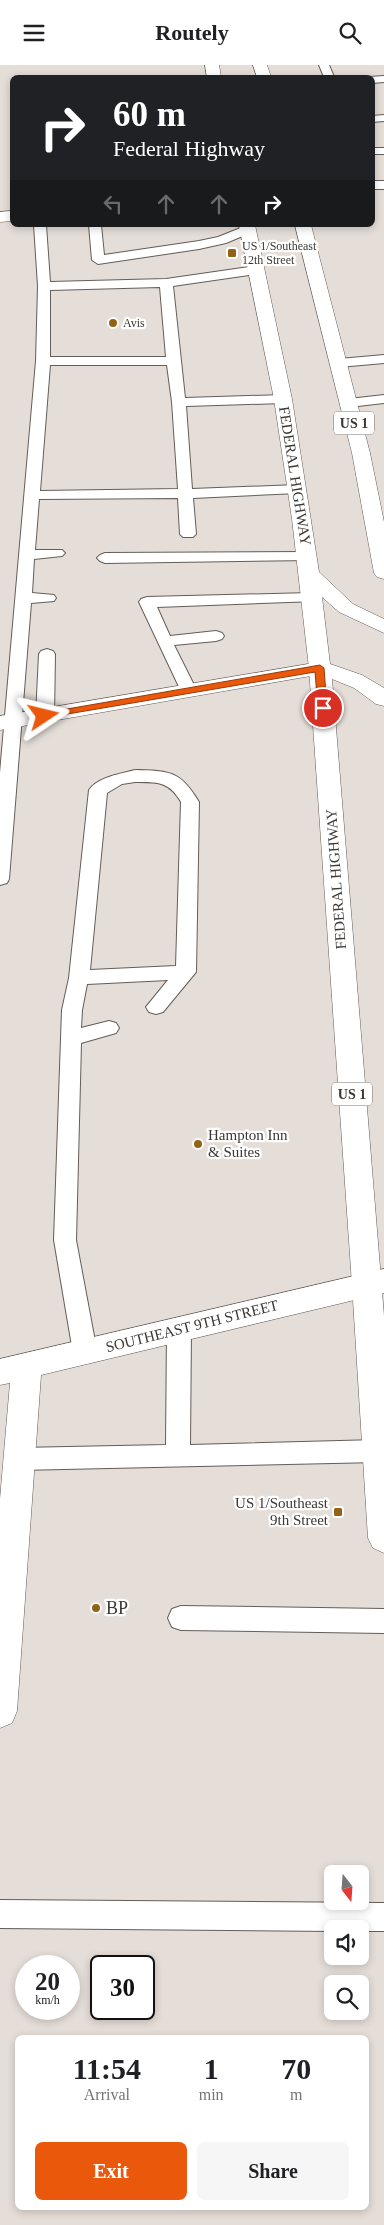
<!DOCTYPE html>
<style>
body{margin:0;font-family:"Times New Roman",serif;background:#f6f6f6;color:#202124;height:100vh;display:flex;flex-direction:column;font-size:19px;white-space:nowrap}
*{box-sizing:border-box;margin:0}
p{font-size:16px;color:#757577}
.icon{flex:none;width:28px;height:28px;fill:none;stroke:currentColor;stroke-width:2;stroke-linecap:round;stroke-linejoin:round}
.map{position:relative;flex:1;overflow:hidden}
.sheet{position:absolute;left:15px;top:1970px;width:354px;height:175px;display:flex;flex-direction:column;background:#fff;border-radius:8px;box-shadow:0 2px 8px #0003}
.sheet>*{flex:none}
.hud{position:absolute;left:10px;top:10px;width:365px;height:152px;border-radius:8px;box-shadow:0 2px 8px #0003;background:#202124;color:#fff;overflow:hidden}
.needle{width:32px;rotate:163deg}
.controls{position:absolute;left:324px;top:1800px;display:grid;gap:10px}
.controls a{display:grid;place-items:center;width:45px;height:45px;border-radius:8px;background:#fff;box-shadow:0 2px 8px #0003;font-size:25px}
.speed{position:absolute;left:15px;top:1890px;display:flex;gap:10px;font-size:25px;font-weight:700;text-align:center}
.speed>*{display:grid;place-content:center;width:65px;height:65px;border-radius:50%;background:#fff;box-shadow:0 2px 8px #0003;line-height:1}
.speed small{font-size:12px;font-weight:400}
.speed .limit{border:2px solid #111;border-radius:8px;background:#fff;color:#111}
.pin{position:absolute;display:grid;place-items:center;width:42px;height:42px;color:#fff;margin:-21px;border:2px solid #fff;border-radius:50%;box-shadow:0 1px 5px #0007}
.me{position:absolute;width:55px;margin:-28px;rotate:80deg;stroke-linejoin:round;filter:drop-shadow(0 0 4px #0008)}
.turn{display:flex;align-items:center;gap:18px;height:105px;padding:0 20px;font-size:22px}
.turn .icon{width:65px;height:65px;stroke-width:2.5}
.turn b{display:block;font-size:35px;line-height:42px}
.lanes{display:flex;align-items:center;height:48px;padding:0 20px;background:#0003;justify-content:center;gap:25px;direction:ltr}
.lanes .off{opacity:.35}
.eta{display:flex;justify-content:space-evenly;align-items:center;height:85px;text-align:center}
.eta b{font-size:30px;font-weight:700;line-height:35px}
.button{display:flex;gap:10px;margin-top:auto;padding:10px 20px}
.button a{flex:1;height:58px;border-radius:8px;background:#ea580c;color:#fff;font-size:20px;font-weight:700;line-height:58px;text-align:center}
.button a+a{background:#f6f6f6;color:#202124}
header{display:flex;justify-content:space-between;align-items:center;height:65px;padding:0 20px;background:#fff;font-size:22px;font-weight:700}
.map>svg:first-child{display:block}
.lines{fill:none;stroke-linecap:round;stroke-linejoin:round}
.lane-casing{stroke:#645d58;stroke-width:2}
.street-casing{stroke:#645d58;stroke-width:1}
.primary-casing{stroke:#645d58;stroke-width:1}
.lane{fill:#fff;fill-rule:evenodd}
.street{fill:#fff;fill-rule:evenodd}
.primary{fill:#fff;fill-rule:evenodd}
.route{fill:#ea580c;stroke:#983908}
.poi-dot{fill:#946214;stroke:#fff;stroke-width:2}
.labels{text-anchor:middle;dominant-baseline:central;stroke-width:4.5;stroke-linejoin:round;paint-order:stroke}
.far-poi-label{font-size:12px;fill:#3b3836;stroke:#fff;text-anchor:start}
.shield{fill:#fff;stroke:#767472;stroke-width:1}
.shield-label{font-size:14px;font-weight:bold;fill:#3b3836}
.street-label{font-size:15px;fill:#3b3836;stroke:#fff}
.poi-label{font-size:15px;fill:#3b3836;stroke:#fff;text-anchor:start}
.near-poi-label{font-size:18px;fill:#3b3836;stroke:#fff;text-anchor:start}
</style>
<header><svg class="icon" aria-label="menu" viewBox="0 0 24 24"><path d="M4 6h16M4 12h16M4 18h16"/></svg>Routely<svg class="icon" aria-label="search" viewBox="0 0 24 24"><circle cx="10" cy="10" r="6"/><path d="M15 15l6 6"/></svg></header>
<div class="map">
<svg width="384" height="2160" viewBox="0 0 384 2160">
<rect width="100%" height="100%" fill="#e5ddd7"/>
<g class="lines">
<g class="lane-casing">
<g id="lane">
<polygon points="319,0 329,0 334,12 324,12"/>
<polygon points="384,11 384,17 372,18 372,12 369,12"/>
<polygon points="384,50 384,56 372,57 372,51"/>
<rect x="372" y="83" width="12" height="6"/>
<rect x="372" y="116" width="12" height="8"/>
<path d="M 34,160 L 46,160 L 50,217 L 166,214 L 256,201 L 261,202 L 262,205 L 261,208 L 256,209 L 173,221 L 185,333 L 283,330 L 290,334 L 283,338 L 186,341 L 192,424 L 298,420 L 303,421 L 305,424 L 303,427 L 298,428 L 193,433 L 196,469 L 193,472 L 183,472 L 180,469 L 178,433 L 39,434 L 35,485 L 62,485 L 65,488 L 62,491 L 34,494 L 32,528 L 54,530 L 56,533 L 54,536 L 31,538 L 9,814 L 7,818 L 0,820 L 0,708 L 36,296 L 38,221 ZM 160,222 L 166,292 L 50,292 L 50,225 ZM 50,300 L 167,300 L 172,337 L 178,424 L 40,426 Z"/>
<polygon points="89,160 101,160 104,190 199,176 218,172 248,160 254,164 252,167 226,178 199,184 98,199 92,195"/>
<polygon points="384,290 384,298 339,302 332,298 339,294"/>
<polygon points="384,330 384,338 349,342 342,338 349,334"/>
<polygon points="307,487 312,489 315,492 312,495 105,498 100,496 97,493 100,490 105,488"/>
<polygon points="311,528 317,530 319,533 317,536 157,542 170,571 216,566 222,568 224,571 222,574 216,576 174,580 197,626 195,630 183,630 181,626 139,537 141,534 147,532"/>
<polygon points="47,584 53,586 55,589 54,651 51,655 39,655 36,651 39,589 41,586"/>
<path d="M 135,705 C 169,706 180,705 199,737 L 196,907 L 163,947 L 156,949 L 149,947 L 146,942 L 168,915 L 87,919 L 82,945 L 81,963 L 109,956 L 116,958 L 119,963 L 116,968 L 81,978 L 76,1175 L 97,1287 L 93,1294 L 85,1297 L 77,1294 L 73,1287 L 54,1175 L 62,945 L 69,913 L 89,725 C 98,712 120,709 135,705 ZM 135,717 C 157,717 169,716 181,737 L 176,901 L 90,905 L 107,728 L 122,719 Z"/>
<polygon points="179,1254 187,1257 191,1264 190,1380 378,1375 384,1378 384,1394 378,1397 19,1405 10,1402 7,1394 10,1386 19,1383 166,1380 167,1264 171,1257"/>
<polygon points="181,1541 384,1544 384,1568 181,1565 172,1562 168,1553 172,1544"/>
<polygon points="0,1835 384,1838 384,1866 360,1866 360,1864 332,1864 332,1866 0,1863"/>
</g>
</g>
<g class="street-casing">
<g id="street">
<polygon points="12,146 12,156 0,157 0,147"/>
<polygon points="320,597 328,598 331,603 328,608 0,665 0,651"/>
<polygon points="384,1204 384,1228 41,1310 17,1646 12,1658 0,1663 0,1434 10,1318 0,1320 0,1294"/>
</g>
</g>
<g class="primary-casing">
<g id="primary">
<polygon points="205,0 219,0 221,12 207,12"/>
<polygon points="253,0 267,0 271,12 257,12"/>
<polygon points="239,160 255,160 292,334 319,507 353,539 384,554 384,568 339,547 322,532 330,599 362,610 384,623 384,641 376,639 354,623 332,614 384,1251 384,1488 373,1483 368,1473 352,1219 309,603 292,454 274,334"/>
<polygon points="295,160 311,160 370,388 384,457 384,514 377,512 374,508 352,388"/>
</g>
</g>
<use href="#lane" class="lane"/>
<use href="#street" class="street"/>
<use href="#primary" class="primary"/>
</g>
<polygon class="route" points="320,600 324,603 327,643 323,645 318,643 315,607 44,653 40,651 44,648"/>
<g class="poi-dot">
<rect x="227" y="183" width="10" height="10" rx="2.5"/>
<circle cx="113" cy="258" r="5"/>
<circle cx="198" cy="1079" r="5"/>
<rect x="333" y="1442" width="10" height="10" rx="2.5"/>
<circle cx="96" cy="1543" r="5"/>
</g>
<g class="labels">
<g class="far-poi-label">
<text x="242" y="181">US 1/Southeast<tspan x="242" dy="14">12th Street</tspan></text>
<text x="123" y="258">Avis</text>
</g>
<g class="shield">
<rect x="334" y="346.5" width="40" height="23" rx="4"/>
<rect x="332" y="1017.5" width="40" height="23" rx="4"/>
</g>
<g class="shield-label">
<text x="354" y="358">US 1</text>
<text x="352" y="1029">US 1</text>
</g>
<g class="street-label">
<text transform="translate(295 411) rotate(81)">FEDERAL HIGHWAY</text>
<text transform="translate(336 814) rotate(-94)">FEDERAL HIGHWAY</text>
<text transform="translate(192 1261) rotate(-14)">SOUTHEAST 9TH STREET</text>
</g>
<g class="poi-label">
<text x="208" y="1070">Hampton Inn<tspan x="208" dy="17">&amp; Suites</tspan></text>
<text x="328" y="1438" text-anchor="end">US 1/Southeast<tspan x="328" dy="17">9th Street</tspan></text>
</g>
<g class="near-poi-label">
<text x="106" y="1543">BP</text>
</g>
</g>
</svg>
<div class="controls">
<a><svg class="needle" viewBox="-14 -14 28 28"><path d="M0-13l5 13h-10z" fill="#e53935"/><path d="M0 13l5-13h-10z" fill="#757577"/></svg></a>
<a><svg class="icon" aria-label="sound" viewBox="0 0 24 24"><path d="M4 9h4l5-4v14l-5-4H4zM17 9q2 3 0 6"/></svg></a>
<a><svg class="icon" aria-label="search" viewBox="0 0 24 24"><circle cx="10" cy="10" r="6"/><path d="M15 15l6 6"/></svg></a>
</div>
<div class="speed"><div>20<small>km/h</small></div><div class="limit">30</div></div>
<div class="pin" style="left:323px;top:643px;background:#d93025"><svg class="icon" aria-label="arrive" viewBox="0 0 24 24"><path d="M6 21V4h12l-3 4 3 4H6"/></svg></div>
<svg class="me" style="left:44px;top:651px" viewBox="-20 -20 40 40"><path d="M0-17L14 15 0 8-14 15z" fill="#ea580c" stroke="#fff" stroke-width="4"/></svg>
<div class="hud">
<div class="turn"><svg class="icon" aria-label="right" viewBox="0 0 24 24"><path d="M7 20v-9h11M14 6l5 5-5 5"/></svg><div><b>60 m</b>Federal Highway</div></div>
<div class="lanes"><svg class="icon off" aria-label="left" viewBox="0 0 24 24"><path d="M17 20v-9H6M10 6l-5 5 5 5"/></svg><svg class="icon off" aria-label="ahead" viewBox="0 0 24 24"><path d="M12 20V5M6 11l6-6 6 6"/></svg><svg class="icon off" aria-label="ahead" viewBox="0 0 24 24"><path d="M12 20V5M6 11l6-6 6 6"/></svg><svg class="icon" aria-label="right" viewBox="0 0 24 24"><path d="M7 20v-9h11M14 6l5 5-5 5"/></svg></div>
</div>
<section class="sheet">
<div class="eta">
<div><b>11:54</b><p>Arrival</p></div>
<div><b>1</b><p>min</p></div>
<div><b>70</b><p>m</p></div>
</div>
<div class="button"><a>Exit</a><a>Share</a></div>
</section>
</div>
